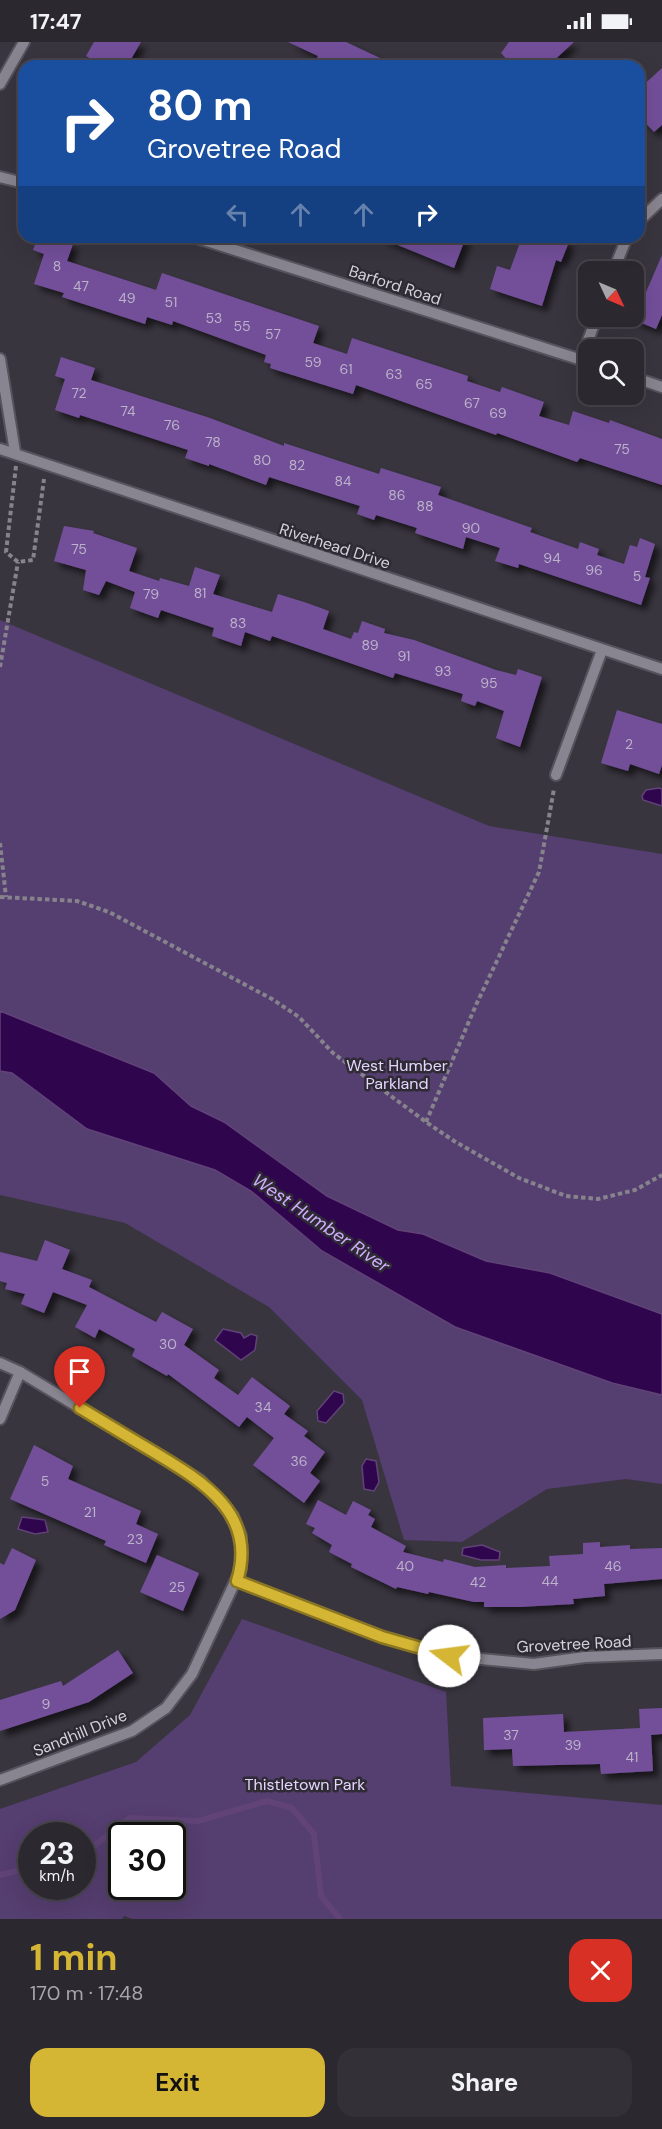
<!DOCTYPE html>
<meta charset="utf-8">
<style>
body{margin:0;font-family:"DM Sans",sans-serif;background:#333037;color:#f1f3f6;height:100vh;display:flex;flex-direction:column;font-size:22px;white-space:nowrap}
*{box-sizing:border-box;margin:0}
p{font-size:20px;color:#a6a6aa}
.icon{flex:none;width:33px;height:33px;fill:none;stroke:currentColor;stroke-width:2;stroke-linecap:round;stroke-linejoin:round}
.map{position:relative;height:1877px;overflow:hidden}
.drawer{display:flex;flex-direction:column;background:#2b282f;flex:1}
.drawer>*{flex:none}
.banner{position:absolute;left:18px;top:18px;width:627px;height:183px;border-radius:18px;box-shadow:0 6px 24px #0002,0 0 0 2px #47444b;background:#1a4fa0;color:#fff;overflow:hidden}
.needle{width:39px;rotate:134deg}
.buttons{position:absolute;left:578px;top:219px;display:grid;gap:12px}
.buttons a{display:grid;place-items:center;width:66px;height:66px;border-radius:12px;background:#2b282f;box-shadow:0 6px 24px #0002,0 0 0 2px #47444b;font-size:30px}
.speed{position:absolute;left:18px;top:1780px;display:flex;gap:12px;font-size:30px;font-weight:700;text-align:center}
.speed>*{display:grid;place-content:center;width:78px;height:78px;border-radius:50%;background:#2b282f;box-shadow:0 6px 24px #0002,0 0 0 2px #47444b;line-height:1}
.speed small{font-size:15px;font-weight:400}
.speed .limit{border:3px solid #111;border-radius:9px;background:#fff;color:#111}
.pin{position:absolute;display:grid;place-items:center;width:51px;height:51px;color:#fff;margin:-62px -26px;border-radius:50% 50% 50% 0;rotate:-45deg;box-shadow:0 0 6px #0007}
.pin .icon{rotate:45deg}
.me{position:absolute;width:66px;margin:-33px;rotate:285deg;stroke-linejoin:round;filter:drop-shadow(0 0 4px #0008)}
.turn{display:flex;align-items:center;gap:21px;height:126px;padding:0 30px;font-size:27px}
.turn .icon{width:78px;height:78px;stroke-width:2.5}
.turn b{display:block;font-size:42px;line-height:51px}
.lanes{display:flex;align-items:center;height:57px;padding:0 30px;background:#0003;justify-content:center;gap:30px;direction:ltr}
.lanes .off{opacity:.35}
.round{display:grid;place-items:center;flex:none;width:63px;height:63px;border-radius:18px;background:#333037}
.overview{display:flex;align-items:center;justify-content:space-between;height:102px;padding:0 30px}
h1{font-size:36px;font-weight:700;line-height:45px;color:#d5b534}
.button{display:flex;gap:12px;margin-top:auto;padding:12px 30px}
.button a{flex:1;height:69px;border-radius:18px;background:#d5b534;color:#111;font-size:24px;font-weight:700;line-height:69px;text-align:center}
.button a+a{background:#333037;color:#f1f3f6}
.status{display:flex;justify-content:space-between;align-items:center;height:42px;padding:0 30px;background:#2b282f;direction:ltr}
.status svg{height:16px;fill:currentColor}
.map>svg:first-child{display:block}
.green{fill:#553e70;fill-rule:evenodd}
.water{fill:#2f064e;stroke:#614378;stroke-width:1.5}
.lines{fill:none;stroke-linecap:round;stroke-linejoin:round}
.stream{stroke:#614378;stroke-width:6}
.building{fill:#73509a;filter:url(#shadow)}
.minor-casing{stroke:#56535c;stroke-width:14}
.path{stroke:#87838c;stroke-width:4;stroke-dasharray:4.5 3;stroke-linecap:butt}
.minor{stroke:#898590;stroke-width:10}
.route-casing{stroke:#8a7622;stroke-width:15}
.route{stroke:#d5b534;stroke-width:10}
.labels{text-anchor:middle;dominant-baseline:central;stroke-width:5;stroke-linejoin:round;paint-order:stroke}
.number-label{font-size:14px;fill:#bcb2c9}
.street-label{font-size:16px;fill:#d5d2d9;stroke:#2f2b35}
.park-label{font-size:16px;fill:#e5d4fe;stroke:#2f2b35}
.water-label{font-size:18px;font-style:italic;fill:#d0acfe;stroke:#2f2b35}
</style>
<div class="status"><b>17:47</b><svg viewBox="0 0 49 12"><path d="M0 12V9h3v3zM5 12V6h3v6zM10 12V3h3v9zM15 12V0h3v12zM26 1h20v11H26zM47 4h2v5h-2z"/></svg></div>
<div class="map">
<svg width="662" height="1877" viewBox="0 0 662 1877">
<defs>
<filter id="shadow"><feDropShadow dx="5.5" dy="5.5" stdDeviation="3" flood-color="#0009"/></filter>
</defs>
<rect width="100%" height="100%" fill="#39353f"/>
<g class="green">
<polygon points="0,578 489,784 662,812 662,1442 626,1437 547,1447 462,1500 404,1498 362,1358 269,1265 125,1181 0,1153"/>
<path d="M 242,1577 L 446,1650 L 451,1744 L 662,1763 L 662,1877 L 133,1877 L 124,1874 L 122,1877 L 0,1877 L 0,1767 L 136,1720 L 190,1673 ZM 32,1794 L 82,1794 L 82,1845 L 32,1845 ZM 122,1794 L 172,1794 L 172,1845 L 122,1845 Z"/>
</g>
<g class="water">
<polygon points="659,746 662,747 662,764 643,758 642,754 646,748"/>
<polygon points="0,969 154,1031 191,1064 224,1080 327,1154 398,1188 423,1192 486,1219 550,1231 662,1272 662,1353 612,1341 455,1285 322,1209 251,1149 215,1128 87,1087 12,1031 0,1029"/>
<polygon points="223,1287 241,1291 244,1296 251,1292 257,1294 255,1308 241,1318 215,1298"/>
<polygon points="334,1349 343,1352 344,1361 326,1381 318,1379 317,1369"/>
<polygon points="366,1417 376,1419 379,1440 374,1449 364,1447 362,1424"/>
<polygon points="22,1475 45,1478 48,1490 35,1492 18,1487"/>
<polygon points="482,1503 500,1510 499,1518 481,1518 462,1513 463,1506"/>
</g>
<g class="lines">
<g class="stream">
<polyline points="82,1813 130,1776 198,1779 267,1759 292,1766 314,1792 321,1854 340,1877"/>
<polyline points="0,1833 32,1825"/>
</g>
</g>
<g class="building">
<polygon points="94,0 141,0 127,24 103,24 86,14"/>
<polygon points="288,0 346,0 397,24 314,24 318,14"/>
<polygon points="509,0 574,0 548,24 513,24 501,11"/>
<polygon points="662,26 662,83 654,90 639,74 639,47"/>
<polygon points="38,195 51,195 73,202 67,219 156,248 162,231 319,284 313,301 347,312 352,296 468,334 467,339 500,350 502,345 544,360 539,374 569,383 573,369 609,381 610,378 662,397 662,443 580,416 577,420 497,391 496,393 356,343 353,352 270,326 271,322 264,320 266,313 173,279 172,283 147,275 145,282 62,255 64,251 34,242 44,212 33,208"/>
<polygon points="378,195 466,195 454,226"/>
<polygon points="522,195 555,195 569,200 561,220 556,218 542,264 490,247 497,224 510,228"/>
<polygon points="662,213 662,273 656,287 634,278"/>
<polygon points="61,315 95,326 91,338 210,376 284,404 284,401 379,432 381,426 441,445 438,453 532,486 530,490 578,507 580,500 599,507 597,513 624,522 630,503 637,505 640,496 655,502 645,535 650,536 641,563 519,522 518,526 495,519 500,506 466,495 463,507 415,491 417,486 376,473 374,478 357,472 360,464 269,435 266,443 209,422 209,424 185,416 188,408 80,373 79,376 55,368 65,337 55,334"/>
<polygon points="64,484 94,489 93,491 137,506 129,529 159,539 160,536 189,544 195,525 220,533 213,552 272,570 278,552 307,561 329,569 323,587 351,597 354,590 358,591 362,579 385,587 384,591 414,598 496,628 516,633 518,627 542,635 520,705 496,696 504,669 477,659 475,664 461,659 463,652 395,631 393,636 272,594 270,599 245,590 241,604 212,594 214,586 161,568 158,576 130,566 135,550 106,539 99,553 83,548 86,528 54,519"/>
<polygon points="617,668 662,682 662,723 659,732 630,722 628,729 601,721"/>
<polygon points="45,1198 70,1208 62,1227 92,1238 89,1245 156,1280 162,1270 193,1287 184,1303 219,1328 214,1336 238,1353 252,1335 290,1364 284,1372 308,1389 304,1394 325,1410 310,1431 320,1439 304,1461 253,1423 274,1396 247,1375 239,1385 168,1332 167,1334 132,1314 135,1307 99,1287 95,1296 75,1285 87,1263 53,1250 44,1271 21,1262 25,1252 5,1247 7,1241 0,1239 0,1210 37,1219"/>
<polygon points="34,1403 73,1424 68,1437 141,1469 136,1482 158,1492 146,1521 104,1503 106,1499 10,1457"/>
<polygon points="318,1458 346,1473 353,1459 371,1468 368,1473 375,1477 371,1485 406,1504 403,1510 443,1520 444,1517 475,1525 506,1523 506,1526 550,1524 549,1514 583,1512 583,1501 600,1500 600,1505 630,1503 630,1507 662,1506 662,1537 604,1542 605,1554 573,1557 574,1562 519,1565 484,1565 484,1560 474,1560 429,1550 428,1552 397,1545 396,1547 351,1525 352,1522 329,1510 332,1503 312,1491 315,1486 306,1482"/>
<polygon points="12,1506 36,1518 15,1568 0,1577 0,1521 4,1523"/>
<polygon points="157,1513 199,1531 183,1569 140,1550"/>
<polygon points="118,1608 133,1631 89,1660 0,1689 0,1658 61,1639 63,1644"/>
<polygon points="662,1666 662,1692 651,1693 653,1729 601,1732 600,1722 513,1724 512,1707 484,1708 483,1676 563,1672 564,1690 640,1686 639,1667"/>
</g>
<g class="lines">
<g class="minor-casing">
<g id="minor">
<polyline points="0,42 24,0"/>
<polyline points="0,135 24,141"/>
<polyline points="639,179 662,157"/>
<polyline points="194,195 588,320"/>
<polyline points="613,230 627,195"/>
<polyline points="0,317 15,410"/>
<polyline points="581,318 597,274"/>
<polyline points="633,335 662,345"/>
<polyline points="0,407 662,627"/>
<polyline points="556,733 602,608"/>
<polyline points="0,1321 20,1330 200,1438 233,1474 241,1494 241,1527 192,1632 166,1666 132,1689 0,1738"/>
<polyline points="0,1377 20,1330"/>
<polyline points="237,1539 383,1595 449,1614 534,1622 585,1615 662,1612"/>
</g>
</g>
<g class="path">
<polyline points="16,424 6,510 18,520 33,518 44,437"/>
<polyline points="0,625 18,520"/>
<polyline points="0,801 6,855"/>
<polyline points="0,855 77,859 109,870 272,957 299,975 333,1011 426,1080 454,1099 519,1136 566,1154 598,1157 635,1148 662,1133"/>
<polyline points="426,1080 476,963 539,830 554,747"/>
</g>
<use href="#minor" class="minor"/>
</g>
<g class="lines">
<g class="route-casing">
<path id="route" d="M 80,1366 C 104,1380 128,1395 152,1409 C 202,1439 258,1471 237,1539 L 382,1595 L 449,1614"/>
</g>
<use href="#route" class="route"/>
</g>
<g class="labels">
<g class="number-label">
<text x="57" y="224">8</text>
<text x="81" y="244">47</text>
<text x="127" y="256">49</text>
<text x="171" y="260">51</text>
<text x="214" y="276">53</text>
<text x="242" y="284">55</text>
<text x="273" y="292">57</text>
<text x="313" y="320">59</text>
<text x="346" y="327">61</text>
<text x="394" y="332">63</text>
<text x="424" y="342">65</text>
<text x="79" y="351">72</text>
<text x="472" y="361">67</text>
<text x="128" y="369">74</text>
<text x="498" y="371">69</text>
<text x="172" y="383">76</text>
<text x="213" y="400">78</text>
<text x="622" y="407">75</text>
<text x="262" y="418">80</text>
<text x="297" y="423">82</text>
<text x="343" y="439">84</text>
<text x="397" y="453">86</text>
<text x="425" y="464">88</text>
<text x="471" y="486">90</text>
<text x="79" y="507">75</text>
<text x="552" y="516">94</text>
<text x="594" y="528">96</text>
<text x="637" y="534">5</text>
<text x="200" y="551">81</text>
<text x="151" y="552">79</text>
<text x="238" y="581">83</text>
<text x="370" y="603">89</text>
<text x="404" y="614">91</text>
<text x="443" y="629">93</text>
<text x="489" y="641">95</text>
<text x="629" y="702">2</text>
<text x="168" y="1302">30</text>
<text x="263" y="1365">34</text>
<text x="299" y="1419">36</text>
<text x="45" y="1439">5</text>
<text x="90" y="1470">21</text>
<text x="135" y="1497">23</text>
<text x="405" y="1524">40</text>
<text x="613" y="1524">46</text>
<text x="550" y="1539">44</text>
<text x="478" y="1540">42</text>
<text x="177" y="1545">25</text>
<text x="46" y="1662">9</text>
<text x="511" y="1693">37</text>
<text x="573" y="1703">39</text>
<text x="632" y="1715">41</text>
</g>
<g class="street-label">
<text transform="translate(395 243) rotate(18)">Barford Road</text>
<text transform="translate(335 504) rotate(18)">Riverhead Drive</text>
<text transform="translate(574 1602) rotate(-3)">Grovetree Road</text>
<text transform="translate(80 1691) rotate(-22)">Sandhill Drive</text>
</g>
<g class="park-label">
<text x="397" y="1023">West Humber<tspan x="397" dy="18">Parkland</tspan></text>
<text x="305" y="1742">Thistletown Park</text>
</g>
<g class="water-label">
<text transform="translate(321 1181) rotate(34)">West Humber River</text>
</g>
</g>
</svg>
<div class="buttons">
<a><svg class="needle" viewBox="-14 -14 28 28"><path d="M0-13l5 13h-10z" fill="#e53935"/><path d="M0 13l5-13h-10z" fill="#a6a6aa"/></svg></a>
<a><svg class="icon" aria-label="search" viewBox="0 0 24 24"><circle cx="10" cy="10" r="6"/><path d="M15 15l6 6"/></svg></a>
</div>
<div class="speed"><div>23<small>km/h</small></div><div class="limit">30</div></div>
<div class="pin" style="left:80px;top:1366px;background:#d93025"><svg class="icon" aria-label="arrive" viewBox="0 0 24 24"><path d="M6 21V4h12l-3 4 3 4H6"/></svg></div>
<svg class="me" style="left:449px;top:1614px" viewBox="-20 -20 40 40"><circle r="19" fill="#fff"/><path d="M0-13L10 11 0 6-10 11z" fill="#d5b534"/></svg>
<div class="banner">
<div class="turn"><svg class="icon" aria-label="right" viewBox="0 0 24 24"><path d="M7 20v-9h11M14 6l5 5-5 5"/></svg><div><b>80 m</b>Grovetree Road</div></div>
<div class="lanes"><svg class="icon off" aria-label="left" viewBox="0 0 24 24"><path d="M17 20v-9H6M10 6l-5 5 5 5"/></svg><svg class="icon off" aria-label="ahead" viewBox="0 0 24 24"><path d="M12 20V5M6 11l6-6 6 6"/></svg><svg class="icon off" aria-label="ahead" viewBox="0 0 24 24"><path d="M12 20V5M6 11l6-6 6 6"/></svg><svg class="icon" aria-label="right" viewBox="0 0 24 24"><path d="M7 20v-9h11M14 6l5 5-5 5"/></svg></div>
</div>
</div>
<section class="drawer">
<div class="overview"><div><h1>1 min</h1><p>170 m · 17:48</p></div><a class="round" style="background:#d93025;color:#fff"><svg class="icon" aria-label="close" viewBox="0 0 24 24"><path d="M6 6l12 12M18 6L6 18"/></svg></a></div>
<div class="button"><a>Exit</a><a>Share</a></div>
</section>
